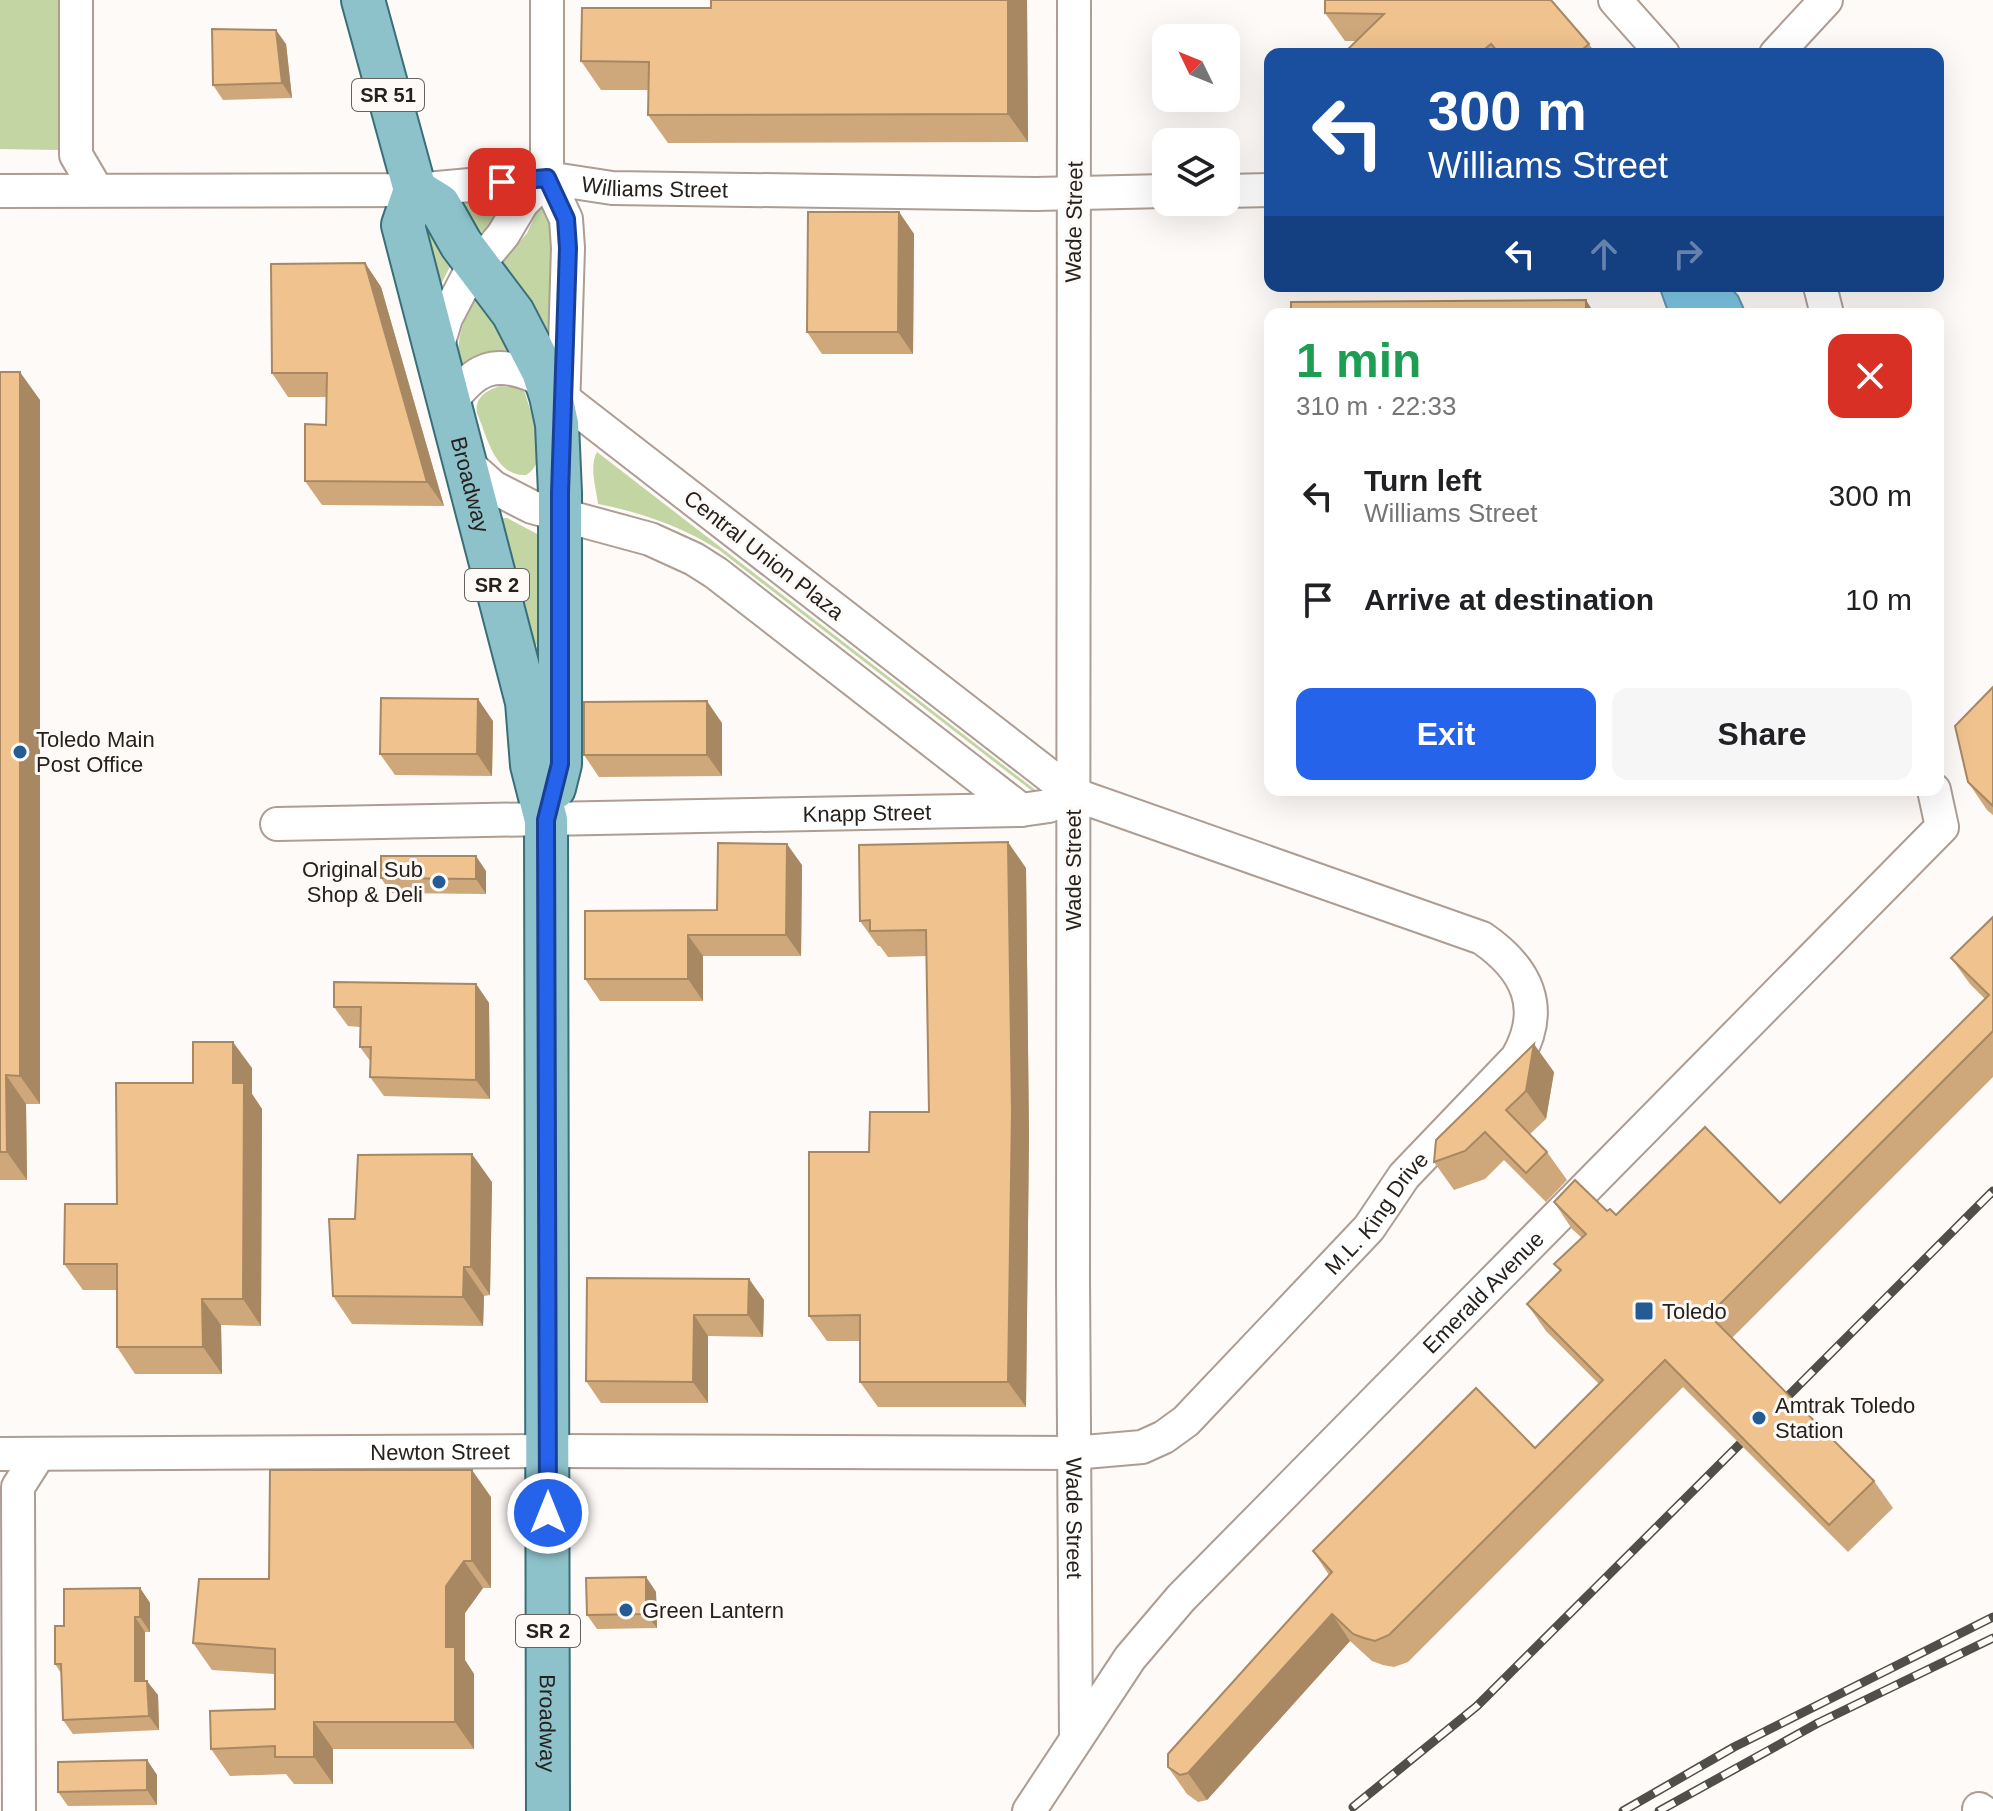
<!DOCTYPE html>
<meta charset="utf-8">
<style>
body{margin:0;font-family:Helvetica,sans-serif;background:#f6f6f6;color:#202124;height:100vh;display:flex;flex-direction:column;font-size:30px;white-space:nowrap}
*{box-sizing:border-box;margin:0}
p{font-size:26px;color:#757577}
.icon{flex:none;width:44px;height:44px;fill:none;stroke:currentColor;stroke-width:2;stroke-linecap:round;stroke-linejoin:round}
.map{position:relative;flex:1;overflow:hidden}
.drawer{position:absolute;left:1264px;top:308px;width:680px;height:488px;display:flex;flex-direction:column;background:#fff;border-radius:16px;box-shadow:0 8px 32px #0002}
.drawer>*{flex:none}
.guide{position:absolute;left:1264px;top:48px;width:680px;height:244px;border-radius:16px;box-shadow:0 8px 32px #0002;background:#1a4fa0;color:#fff;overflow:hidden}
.needle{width:52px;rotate:313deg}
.tools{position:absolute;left:1152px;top:24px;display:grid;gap:16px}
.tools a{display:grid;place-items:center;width:88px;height:88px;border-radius:16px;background:#fff;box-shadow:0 8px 32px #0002;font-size:40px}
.pin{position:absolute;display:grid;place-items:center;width:68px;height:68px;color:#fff;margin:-34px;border-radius:16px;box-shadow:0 4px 12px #0006}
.me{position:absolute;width:88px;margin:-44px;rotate:0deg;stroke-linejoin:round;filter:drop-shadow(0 0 6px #0008)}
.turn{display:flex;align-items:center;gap:28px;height:168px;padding:0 32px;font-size:36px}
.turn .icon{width:104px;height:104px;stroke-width:2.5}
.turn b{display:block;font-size:56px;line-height:68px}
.lanes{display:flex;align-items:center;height:76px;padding:0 32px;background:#0003;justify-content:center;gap:40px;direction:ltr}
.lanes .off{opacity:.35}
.round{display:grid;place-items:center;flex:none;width:84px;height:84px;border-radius:16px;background:#f6f6f6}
.headline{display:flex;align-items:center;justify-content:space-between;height:136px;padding:0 32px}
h1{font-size:48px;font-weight:700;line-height:60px;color:#1e9e55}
.primary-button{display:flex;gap:16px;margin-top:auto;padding:16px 32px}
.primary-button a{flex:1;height:92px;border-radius:16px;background:#2563eb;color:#fff;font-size:32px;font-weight:700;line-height:92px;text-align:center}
.primary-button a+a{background:#f6f6f6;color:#202124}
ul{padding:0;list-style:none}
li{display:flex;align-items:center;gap:24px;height:104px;padding:0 32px}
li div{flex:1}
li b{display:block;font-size:30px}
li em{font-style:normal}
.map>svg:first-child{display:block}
.green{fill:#c2d5a3}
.water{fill:#7cc5e3;stroke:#6294a8;stroke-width:2}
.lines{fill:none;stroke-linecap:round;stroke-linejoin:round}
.minor-casing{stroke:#ad9d93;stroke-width:36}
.major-casing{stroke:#396f78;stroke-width:46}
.minor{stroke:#fff;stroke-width:32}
.major{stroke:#8ec2cb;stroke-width:42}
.rail-casing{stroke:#514d49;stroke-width:9}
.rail{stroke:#fdfaf8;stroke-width:6;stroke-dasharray:18;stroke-linecap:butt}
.wall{fill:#cea77a}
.shaded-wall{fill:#a78863}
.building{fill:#efc28e;stroke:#a78863;stroke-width:2}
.route-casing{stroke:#184099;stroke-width:20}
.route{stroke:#2563eb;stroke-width:14}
.poi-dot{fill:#255b94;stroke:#fdfaf8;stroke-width:3}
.labels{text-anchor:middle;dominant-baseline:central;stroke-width:6;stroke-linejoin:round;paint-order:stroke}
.shield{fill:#fdfaf8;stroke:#66625f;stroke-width:2}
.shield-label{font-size:20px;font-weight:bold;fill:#26211d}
.street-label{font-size:22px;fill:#26211d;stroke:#fdfaf8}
.poi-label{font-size:22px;fill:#26211d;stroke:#fdfaf8;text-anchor:start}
</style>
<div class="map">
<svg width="1993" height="1811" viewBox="0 0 1993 1811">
<rect width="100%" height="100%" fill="#fdfaf8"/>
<g class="green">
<polygon points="0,0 59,0 58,150 0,149"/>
<path d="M 503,195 L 504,200 C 499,212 490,230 477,234 L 458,201 Z"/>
<polygon points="543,198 553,200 552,335 548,334 503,268 502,263 527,233"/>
<polygon points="429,230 452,263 441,284 436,283 429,247"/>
<path d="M 476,297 L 482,299 L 511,349 C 489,354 481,348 460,366 C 454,346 464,315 476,297 Z"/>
<path d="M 500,386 L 522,388 L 525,393 C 531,416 552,460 526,475 C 495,477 487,436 477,413 C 474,398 487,390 500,386 Z"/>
<path d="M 597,452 L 1051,802 L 1049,804 L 719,550 C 682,527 641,512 598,504 C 596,488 589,466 597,452 Z"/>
<polygon points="501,518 507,518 539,535 540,644 531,647 498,523"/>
</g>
<polygon class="water" points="1659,286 1729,286 1738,296 1746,314 1669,314"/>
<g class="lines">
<g class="minor-casing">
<g id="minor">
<polyline points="76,0 76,155 96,189"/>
<polyline points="547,0 547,178 566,219 568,248 563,410"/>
<path id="s1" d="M 1074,0 L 1073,1277 L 1076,1739"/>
<polyline points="1615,0 1663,54"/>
<polyline points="1776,54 1826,0"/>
<path id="s2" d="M 0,191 L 415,190 L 547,178 L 612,188 L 1036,194 L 1166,191"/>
<polyline points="1226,191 1270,190"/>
<polyline points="1820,286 1827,314"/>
<polyline points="436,352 446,318 467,278 503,235 522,203 547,178"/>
<polyline points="464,461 493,487 532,507 650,539 694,559 716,573 1021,810"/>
<path id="s3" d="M 277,824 L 1021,810 L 1049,806 L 1073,794"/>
<path id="s4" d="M 0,1454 L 548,1451 L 1073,1453 L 1142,1447 L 1164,1437 L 1186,1421 L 1369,1228 L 1404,1176 L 1517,1058 C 1546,1008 1527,969 1482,938 L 1073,794 L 534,376 C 494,359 474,369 450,403"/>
<polyline points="1979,1809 1982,1811"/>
<polyline points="19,1811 18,1487 39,1454"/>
<path id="s5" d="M 1029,1811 L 1130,1658 L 1181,1598 L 1942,827 L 1934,790"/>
</g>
</g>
<g class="major-casing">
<g id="major">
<path id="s6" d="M 363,0 L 415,190 L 403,225 L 527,702 L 532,765 L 546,820 L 548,1811"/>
<polyline points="415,190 439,205 461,244 513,313 543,371 551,396 557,424 560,493 560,764 554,788"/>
</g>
</g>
<use href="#minor" class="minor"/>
<use href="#major" class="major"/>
<g class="rail-casing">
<g id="rail">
<polyline points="1775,1409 1993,1191"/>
<polyline points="1353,1807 1477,1706 1755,1429"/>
<polyline points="1623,1811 1734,1747 1993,1617"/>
<polyline points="1659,1811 1818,1723 1993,1638"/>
</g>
</g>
<use href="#rail" class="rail"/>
</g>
<g class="wall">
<polygon points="1027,0 1028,142 668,143 648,115 648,90 601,90 581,61 711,8"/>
<polygon points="1325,0 1589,44 1596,54 1350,54 1356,41 1345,41 1325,13"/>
<polygon points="286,44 292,98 223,100 213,85"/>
<polygon points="899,212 914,234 913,354 822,354 807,332"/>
<polygon points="365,263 381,287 444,506 322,505 305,481 326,425 327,397 288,397 272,373"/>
<polygon points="0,372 40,400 40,1104 26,1104 27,1180 0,1180"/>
<polygon points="1993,687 1993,815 1987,810 1968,782"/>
<polygon points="493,721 492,776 395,775 380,754"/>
<polygon points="722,723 722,776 599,777 584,755"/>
<polygon points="1416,790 1429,790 1429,796"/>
<polygon points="802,865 801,956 703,956 703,1001 600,1001 585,979"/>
<polygon points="1026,868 1029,1136 1026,1407 878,1407 860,1382 860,1341 827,1341 809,1316 869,1152 929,1112 927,956 888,957 880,946 878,946 860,921"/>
<polygon points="486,871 486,894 391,893 381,878"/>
<polygon points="1993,917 1993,1077 1732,1338 1874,1481 1893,1508 1848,1552 1683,1387 1408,1662 1394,1667 1383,1665 1372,1661 1350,1641 1207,1800 1198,1802 1187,1794 1168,1767 1329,1575 1313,1551 1535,1448 1599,1384 1546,1331 1527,1304 1560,1271 1554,1264 1582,1238 1572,1229 1554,1202 1607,1211 1616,1215 1780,1203 1985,999 1970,984 1951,958"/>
<polygon points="476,984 489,1003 490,1099 384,1096 370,1077 371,1062 360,1047 360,1027 348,1026 334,1007"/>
<polygon points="252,1068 252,1094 262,1109 261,1326 221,1325 222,1374 135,1374 117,1347 117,1290 83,1290 64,1264 117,1204 193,1083"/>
<polygon points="1554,1072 1546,1119 1530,1134 1547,1152 1567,1180 1546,1202 1504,1160 1485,1179 1454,1190 1434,1162 1436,1140"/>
<polygon points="492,1182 490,1295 484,1296 483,1326 352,1324 333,1296 355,1219"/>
<polygon points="749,1279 764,1300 763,1337 708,1336 708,1403 601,1403 586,1381"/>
<polygon points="491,1497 491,1588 483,1588 465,1613 465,1660 474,1674 474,1749 333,1749 333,1784 294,1784 286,1774 230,1776 211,1749 275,1709 275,1674 212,1670 193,1643 269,1579"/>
<polygon points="646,1577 656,1592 657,1628 597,1629 587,1615"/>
<polygon points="140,1588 150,1603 150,1632 145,1632 145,1681 158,1695 159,1730 73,1734 63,1720 61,1673 55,1664 64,1626"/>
<polygon points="147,1760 157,1775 157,1805 68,1806 58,1792"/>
</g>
<g class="shaded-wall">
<polygon points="1008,0 1027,0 1028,142 1008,114"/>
<polygon points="276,30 286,44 292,98 282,83"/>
<polygon points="899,212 914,234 913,354 898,332"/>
<polygon points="365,263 381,287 444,506 427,482"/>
<polygon points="1586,300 1591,308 1591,314 1586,314"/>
<polygon points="20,372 40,400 40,1104 20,1076"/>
<polygon points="478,699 493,721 492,776 477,754"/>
<polygon points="707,701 722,723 722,776 707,755"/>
<polygon points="1008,842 1026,868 1029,1136 1026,1407 1008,1382"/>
<polygon points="787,844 802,865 801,956 786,935"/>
<polygon points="476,856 486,871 486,894 476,879"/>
<polygon points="688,935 703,956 703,1001 688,979"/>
<polygon points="476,984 489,1003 490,1099 476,1080"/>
<polygon points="233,1042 252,1068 252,1094 262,1109 261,1326 243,1299 233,1083"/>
<polygon points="1534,1044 1554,1072 1546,1119 1526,1091"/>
<polygon points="6,1075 26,1104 27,1180 7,1152"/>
<polygon points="472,1154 492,1182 490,1295 471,1267"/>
<polygon points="464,1267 484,1296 483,1326 463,1297"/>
<polygon points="749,1279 764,1300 763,1337 748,1315"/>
<polygon points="202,1299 221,1325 222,1374 203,1347"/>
<polygon points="694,1315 708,1336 708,1403 693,1382"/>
<polygon points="472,1470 491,1497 491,1588 472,1561"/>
<polygon points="464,1561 483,1588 465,1613 465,1660 474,1674 474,1749 455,1722 446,1647 446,1586"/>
<polygon points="646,1577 656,1592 657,1628 646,1614"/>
<polygon points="140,1588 150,1603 150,1632 140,1617"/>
<polygon points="1332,1614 1350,1641 1207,1800 1188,1773"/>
<polygon points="135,1617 145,1632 145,1696 135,1681"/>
<polygon points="147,1681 158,1695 159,1730 149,1716"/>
<polygon points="314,1722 333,1749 333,1784 314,1757"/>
<polygon points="147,1760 157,1775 157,1805 147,1790"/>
</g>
<g class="building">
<polygon points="711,0 1008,0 1008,114 648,115 649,62 581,61 582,8 711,8"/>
<polygon points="1325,0 1551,0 1589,44 1577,54 1500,54 1491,44 1479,54 1350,54 1347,50 1384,14 1325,13"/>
<polygon points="212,29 276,30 282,83 213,85"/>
<polygon points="808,212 899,212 898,332 807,332"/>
<polygon points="365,263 427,482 305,481 305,424 326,425 327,373 272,373 271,264"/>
<polygon points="1586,300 1586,314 1291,314 1291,302"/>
<polygon points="0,372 20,372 20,1076 6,1075 7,1152 0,1152"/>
<polygon points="1993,687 1993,806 1968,782 1955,726"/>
<polygon points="381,698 478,699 477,754 380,754"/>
<polygon points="707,701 707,755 584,755 584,702"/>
<polygon points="1008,842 1012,1111 1008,1382 860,1382 860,1315 809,1316 809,1152 869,1152 870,1112 929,1112 926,930 870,931 870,920 860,921 859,845"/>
<polygon points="718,843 787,844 786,935 688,935 688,979 585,979 585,911 717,910"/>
<polygon points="381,856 476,856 476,879 381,878"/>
<polygon points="1993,917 1993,1031 1709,1315 1874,1481 1829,1525 1665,1360 1389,1635 1375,1641 1364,1638 1353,1634 1332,1614 1188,1773 1180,1775 1168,1767 1168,1754 1332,1572 1313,1551 1476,1388 1535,1448 1603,1380 1527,1304 1561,1270 1554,1264 1586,1234 1554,1202 1575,1180 1607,1211 1610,1209 1616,1215 1705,1127 1780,1203 1989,995 1951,958"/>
<polygon points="334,982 476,984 476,1080 370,1077 371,1047 360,1047 361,1007 334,1007"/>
<polygon points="193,1042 233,1042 233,1083 244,1083 243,1299 202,1299 203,1347 117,1347 117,1264 64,1264 65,1204 117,1204 116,1083 193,1083"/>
<polygon points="1534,1044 1526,1091 1506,1110 1547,1152 1526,1173 1485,1132 1465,1151 1434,1162 1436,1140"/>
<polygon points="472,1154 471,1267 464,1267 463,1297 333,1296 329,1219 355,1219 358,1155"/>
<polygon points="587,1278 749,1279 748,1315 694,1315 693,1382 586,1381"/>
<polygon points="270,1470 472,1470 472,1561 464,1561 446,1586 446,1647 455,1647 455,1722 314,1722 314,1757 275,1757 275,1746 211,1749 210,1711 275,1709 275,1649 193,1643 199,1579 269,1579"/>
<polygon points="646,1577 646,1614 587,1615 586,1578"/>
<polygon points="140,1588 140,1617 135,1617 135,1681 147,1681 149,1716 63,1720 61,1664 55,1664 55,1626 64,1626 64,1589"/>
<polygon points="147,1760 147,1790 58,1792 58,1762"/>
</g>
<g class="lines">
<g class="route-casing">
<polyline id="route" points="502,182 547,178 566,219 568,248 560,493 560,764 546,820 548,1513"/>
</g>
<use href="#route" class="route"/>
</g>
<g class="poi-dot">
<circle cx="20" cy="752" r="8"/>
<circle cx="439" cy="882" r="8"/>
<rect x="1634" y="1301" width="20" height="20" rx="4"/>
<circle cx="1759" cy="1418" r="8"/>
<circle cx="626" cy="1610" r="8"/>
</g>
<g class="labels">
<g class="shield">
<rect x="352" y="79" width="72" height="32" rx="6"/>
<rect x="465" y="569" width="64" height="32" rx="6"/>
<rect x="516" y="1615" width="64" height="32" rx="6"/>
</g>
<g class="shield-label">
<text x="388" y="95">SR 51</text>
<text x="497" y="585">SR 2</text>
<text x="548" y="1631">SR 2</text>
</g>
<g class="street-label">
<text stroke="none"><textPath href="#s2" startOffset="656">Williams Street</textPath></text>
<text transform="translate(1074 222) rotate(-89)">Wade Street</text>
<text stroke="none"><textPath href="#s6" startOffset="502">Broadway</textPath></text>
<text transform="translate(764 555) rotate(38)">Central Union Plaza</text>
<text stroke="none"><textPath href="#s3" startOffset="590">Knapp Street</textPath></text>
<text transform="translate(1073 870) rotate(-90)">Wade Street</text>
<text stroke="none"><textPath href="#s4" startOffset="1476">M.L. King Drive</textPath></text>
<text stroke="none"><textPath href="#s5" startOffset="692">Emerald Avenue</textPath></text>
<text stroke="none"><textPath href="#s4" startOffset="440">Newton Street</textPath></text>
<text stroke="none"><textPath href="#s1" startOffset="1518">Wade Street</textPath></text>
<text stroke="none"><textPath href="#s6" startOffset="1750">Broadway</textPath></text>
</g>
<g class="poi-label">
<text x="36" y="739">Toledo Main<tspan x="36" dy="25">Post Office</tspan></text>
<text x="423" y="869" text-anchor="end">Original Sub<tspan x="423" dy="25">Shop &amp; Deli</tspan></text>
<text x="1662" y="1311">Toledo</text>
<text x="1775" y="1405">Amtrak Toledo<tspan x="1775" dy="25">Station</tspan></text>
<text x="642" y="1610">Green Lantern</text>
</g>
</g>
</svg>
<div class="tools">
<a><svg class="needle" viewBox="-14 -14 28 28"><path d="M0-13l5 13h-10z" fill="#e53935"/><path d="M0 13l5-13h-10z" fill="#757577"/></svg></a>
<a><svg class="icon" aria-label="layers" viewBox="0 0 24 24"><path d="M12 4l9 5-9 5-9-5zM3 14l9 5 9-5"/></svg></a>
</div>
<div class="pin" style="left:502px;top:182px;background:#d93025"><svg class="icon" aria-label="arrive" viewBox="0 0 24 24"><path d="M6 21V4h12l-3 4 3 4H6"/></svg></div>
<svg class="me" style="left:548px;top:1513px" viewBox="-20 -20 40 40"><circle r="17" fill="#2563eb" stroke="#fff" stroke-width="3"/><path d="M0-11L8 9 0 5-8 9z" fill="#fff"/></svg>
<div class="guide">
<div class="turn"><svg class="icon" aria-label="left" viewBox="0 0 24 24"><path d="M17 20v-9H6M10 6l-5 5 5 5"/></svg><div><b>300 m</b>Williams Street</div></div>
<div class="lanes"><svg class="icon" aria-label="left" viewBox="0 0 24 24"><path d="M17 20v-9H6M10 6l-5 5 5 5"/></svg><svg class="icon off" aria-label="ahead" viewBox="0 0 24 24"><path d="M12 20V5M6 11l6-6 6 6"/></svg><svg class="icon off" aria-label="right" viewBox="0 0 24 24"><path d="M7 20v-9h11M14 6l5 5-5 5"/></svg></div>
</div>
<section class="drawer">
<div class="headline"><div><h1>1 min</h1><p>310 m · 22:33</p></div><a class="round" style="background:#d93025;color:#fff"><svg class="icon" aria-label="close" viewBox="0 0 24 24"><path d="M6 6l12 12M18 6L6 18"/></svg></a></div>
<ul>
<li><svg class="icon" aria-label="left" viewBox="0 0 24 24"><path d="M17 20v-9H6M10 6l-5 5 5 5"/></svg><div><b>Turn left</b><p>Williams Street</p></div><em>300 m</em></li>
<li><svg class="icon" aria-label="arrive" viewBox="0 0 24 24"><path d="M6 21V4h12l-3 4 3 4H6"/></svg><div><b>Arrive at destination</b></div><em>10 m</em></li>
</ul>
<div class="primary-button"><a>Exit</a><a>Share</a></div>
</section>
</div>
